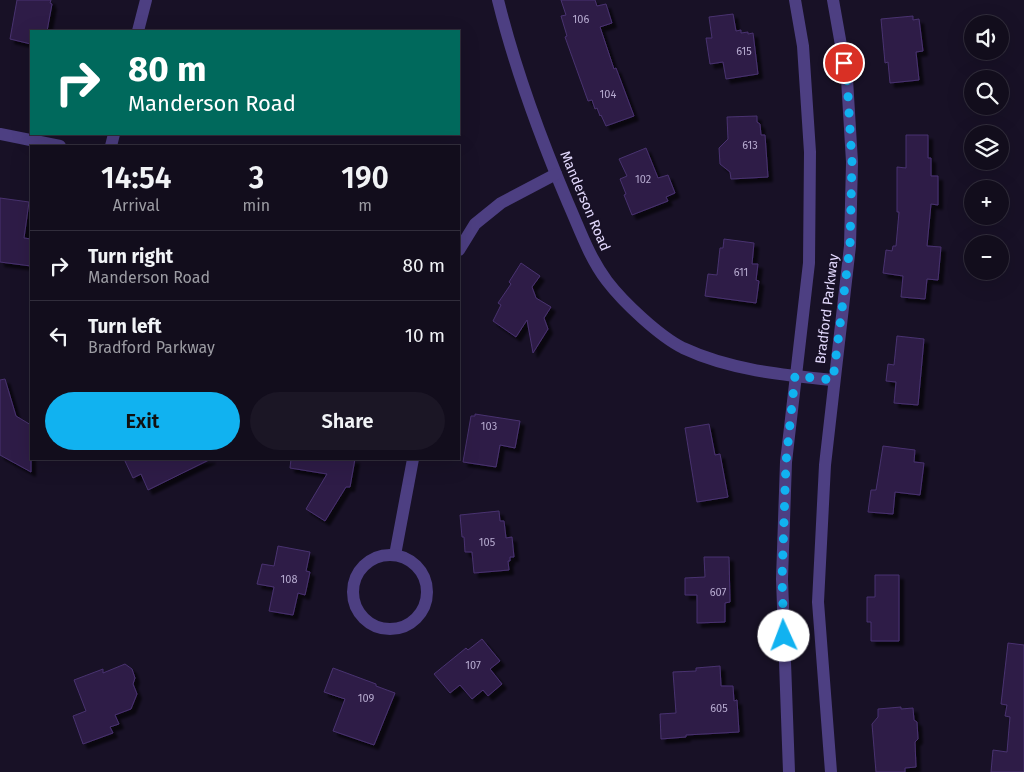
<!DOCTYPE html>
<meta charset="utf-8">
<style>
body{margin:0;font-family:"Fira Sans",sans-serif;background:#1b1625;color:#f1f3f6;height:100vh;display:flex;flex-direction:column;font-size:19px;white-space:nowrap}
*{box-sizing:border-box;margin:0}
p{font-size:16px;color:#9c9ca3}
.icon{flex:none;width:28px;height:28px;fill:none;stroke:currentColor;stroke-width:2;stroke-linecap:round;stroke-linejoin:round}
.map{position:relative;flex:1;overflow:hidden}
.panel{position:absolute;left:30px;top:145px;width:430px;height:315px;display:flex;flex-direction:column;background:#120d1c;border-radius:0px;box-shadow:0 5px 20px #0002,0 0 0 1px #312d3b}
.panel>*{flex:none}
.top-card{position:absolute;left:30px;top:30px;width:430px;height:105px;border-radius:0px;box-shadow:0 5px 20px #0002,0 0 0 1px #312d3b;background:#00695c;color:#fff;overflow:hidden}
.controls{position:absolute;left:964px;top:15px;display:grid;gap:10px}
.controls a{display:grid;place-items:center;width:45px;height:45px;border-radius:50%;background:#120d1c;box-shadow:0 5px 20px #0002,0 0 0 1px #312d3b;font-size:25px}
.pin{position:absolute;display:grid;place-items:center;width:42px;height:42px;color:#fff;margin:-21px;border:2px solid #fff;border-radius:50%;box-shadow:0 1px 5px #0007}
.me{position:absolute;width:55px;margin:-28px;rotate:358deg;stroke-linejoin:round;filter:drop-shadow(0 0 4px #0008)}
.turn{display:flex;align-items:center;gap:18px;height:105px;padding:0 15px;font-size:22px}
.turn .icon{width:65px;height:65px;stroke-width:2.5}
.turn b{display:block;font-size:35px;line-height:42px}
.eta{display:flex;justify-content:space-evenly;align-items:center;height:85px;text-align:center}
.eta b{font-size:30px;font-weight:600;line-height:35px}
.button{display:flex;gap:10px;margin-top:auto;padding:10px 15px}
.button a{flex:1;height:58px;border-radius:30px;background:#11b2f0;color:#111;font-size:20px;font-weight:600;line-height:58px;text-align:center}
.button a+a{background:#1b1625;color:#f1f3f6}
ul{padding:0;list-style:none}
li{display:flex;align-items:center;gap:15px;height:70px;padding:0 15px;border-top:1px solid #312d3b}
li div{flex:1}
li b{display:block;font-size:19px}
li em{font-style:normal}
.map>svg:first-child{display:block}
.building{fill:#2d1e46;stroke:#493270;filter:url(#shadow)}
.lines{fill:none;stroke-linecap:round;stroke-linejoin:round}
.minor{stroke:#4d3f82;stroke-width:12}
.route{stroke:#11b2f0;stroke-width:9;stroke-dasharray:0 16.2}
.labels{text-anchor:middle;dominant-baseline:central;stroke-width:4;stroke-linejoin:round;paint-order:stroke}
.number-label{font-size:11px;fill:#b6aacf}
.street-label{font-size:14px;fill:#e3d9fd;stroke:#181126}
</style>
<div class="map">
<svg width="1024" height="772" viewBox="0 0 1024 772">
<defs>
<filter id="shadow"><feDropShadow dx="4.5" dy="4.5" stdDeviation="1" flood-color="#0009"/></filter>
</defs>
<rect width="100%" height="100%" fill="#181126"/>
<g class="building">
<polygon points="17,0 51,0 50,3 52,4 47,31 31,31 31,44 10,39"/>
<polygon points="561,0 595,0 597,6 606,4 612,23 600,27 614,69 616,68 634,116 606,126 601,115 600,116 597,108 595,109 592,100 588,101 565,37 567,36 561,16 566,15"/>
<polygon points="733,14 736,31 741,30 741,33 748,32 748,34 753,33 758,74 726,79 723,62 710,64 706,38 712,38 709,17"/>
<polygon points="913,16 913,20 919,19 923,51 916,52 919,80 890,83 888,62 885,63 881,19"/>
<polygon points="757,116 757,122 760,124 761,135 765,135 768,177 731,179 730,172 720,164 719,148 728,139 727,117"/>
<polygon points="906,135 928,135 928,158 931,158 931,176 938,176 938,205 931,204 927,246 941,247 938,280 927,279 925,299 901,297 903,276 883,273 886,250 892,251 893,246 896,246 899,212 897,212 897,167 906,168"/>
<polygon points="646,148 658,178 668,175 675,193 666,197 668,201 632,215 624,195 626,194 620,179 627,176 619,159"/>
<polygon points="0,198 29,202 24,238 31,239 31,266 0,262"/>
<polygon points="724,239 754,243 752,264 758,264 756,280 759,281 756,303 705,296 708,274 717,275 720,248 723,248"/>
<polygon points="521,263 540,276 532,287 536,298 551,307 544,318 548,329 533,353 527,320 516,337 493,321 501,305 498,303 511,284 509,282"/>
<polygon points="897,336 924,339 918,405 894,403 896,382 886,381 888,364 894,365"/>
<polygon points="5,379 16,416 31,425 31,472 0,455 0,380"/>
<polygon points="475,414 520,421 515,448 500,445 496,467 463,462 471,416 475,416"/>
<polygon points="709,424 715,455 720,454 728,497 697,502 685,428"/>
<polygon points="883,446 915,450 914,462 924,463 920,495 895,492 893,514 868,512 871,490 876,490"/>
<polygon points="124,459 211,459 148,490 141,474 133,478"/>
<polygon points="291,459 355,459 350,487 346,487 325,521 306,509 327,474 290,468"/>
<polygon points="499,511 500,521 504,521 506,538 512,537 514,557 510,557 510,561 508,561 509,570 474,573 472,552 465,552 464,537 462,537 460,515"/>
<polygon points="278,546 310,552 306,571 310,572 305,595 298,593 293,615 269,611 274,587 257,584 262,564 274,566"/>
<polygon points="704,557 729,557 730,602 725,603 725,622 697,623 697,595 685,595 685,578 705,577"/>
<polygon points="875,575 899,575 899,641 871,641 871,622 867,622 867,597 875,597"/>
<polygon points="482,639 500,661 490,669 502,684 488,696 483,690 472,699 460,685 450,693 434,674 466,648 468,650"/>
<polygon points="1008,643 1024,645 1024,772 991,772 993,750 1007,752 1010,717 1005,716 1007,705 1001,704"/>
<polygon points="125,664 132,669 135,678 133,684 137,694 131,709 115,715 119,724 110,727 113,733 83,744 73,716 86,711 74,680 103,669 103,673"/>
<polygon points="720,666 721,686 733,686 734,701 737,700 739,732 686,735 686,737 661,739 660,714 676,713 673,672 696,671 696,668"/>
<polygon points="333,668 376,684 376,686 395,693 374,745 333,731 345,699 324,692"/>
<polygon points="901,707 901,709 913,708 914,720 917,722 918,739 915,742 916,767 905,768 905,772 876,772 872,724 878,717 878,709"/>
</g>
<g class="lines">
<g class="minor">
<path d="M 498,0 C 515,69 540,137 568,203 C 580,230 589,257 607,281 C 623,302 659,336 683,348 C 730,370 782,375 833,380"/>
<polyline points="138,31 146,0"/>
<polyline points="0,134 60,146"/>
<polyline points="111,146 114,134"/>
<polyline points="459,250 475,224 501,203 556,174"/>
<polyline points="395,555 413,459"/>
<circle cx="390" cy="592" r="37"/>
<polyline points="789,772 782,579 786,462 809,263 810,152 803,46 795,0"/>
<polyline points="831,772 818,602 825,465 850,246 852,162 847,79 833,0"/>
</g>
</g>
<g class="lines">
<polyline class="route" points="784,636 782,579 786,462 795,376 833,380 850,246 852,162 847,79 844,63"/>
</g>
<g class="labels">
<g class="number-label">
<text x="581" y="19">106</text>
<text x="744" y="51">615</text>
<text x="608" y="94">104</text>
<text x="750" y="145">613</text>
<text x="643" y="179">102</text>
<text x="741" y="272">611</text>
<text x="489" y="426">103</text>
<text x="487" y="542">105</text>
<text x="289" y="579">108</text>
<text x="718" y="592">607</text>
<text x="473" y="665">107</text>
<text x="366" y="698">109</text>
<text x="719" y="708">605</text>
</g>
<g class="street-label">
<text transform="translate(585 201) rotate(67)">Manderson Road</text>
<text transform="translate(827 309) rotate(-83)">Bradford Parkway</text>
</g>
</g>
</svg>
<div class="controls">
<a><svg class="icon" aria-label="sound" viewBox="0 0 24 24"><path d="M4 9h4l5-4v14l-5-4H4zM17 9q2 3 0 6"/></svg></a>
<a><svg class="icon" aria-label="search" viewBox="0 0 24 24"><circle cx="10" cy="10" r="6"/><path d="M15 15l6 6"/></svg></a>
<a><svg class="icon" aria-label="layers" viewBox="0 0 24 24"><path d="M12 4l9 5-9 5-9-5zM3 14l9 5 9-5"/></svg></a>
<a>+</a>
<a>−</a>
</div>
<div class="pin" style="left:844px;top:63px;background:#d93025"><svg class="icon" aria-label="arrive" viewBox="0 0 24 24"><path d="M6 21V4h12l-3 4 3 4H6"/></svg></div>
<svg class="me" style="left:784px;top:636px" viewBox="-20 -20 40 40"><circle r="19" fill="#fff"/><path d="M0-13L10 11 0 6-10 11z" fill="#11b2f0"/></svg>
<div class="top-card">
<div class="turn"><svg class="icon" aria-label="right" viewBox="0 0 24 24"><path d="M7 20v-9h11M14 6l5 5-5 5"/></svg><div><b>80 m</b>Manderson Road</div></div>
</div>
<section class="panel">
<div class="eta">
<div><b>14:54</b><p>Arrival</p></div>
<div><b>3</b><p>min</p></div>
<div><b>190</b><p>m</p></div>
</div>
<ul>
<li><svg class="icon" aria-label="right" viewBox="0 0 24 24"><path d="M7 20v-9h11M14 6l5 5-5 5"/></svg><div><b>Turn right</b><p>Manderson Road</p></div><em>80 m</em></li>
<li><svg class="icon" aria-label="left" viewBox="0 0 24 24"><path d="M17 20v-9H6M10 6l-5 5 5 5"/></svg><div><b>Turn left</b><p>Bradford Parkway</p></div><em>10 m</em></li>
</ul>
<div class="button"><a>Exit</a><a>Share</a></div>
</section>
</div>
